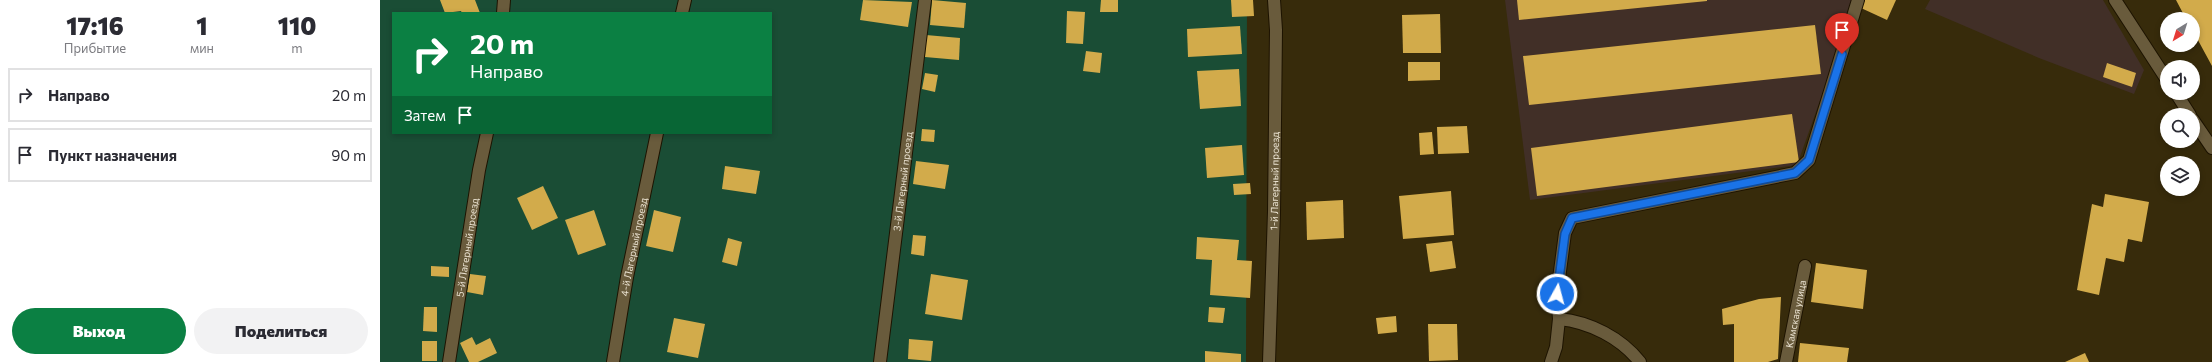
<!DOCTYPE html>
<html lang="ru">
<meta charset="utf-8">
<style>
body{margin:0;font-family:Commissioner,sans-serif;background:#f2f2f3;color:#2b2b33;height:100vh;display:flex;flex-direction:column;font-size:15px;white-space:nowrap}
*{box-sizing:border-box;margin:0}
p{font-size:13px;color:#7c7c81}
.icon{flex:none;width:22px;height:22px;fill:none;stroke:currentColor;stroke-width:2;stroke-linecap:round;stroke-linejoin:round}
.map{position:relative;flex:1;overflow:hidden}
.details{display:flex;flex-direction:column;background:#fff;width:380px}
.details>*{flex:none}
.hud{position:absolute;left:12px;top:12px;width:380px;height:122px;border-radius:0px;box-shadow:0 2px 6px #0003;background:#0b8043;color:#fff;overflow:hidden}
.needle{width:26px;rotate:218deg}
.fabs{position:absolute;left:1780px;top:12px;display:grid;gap:8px}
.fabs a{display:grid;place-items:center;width:40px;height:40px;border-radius:50%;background:#fff;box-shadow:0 2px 6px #0003;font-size:20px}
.pin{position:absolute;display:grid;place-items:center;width:34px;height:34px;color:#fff;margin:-41px -17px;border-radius:50% 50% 50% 0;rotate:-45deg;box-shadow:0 0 4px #0007}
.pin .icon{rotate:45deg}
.me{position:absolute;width:44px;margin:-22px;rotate:7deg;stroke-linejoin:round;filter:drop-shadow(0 0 3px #0008)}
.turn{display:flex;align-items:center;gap:14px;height:84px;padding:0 12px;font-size:18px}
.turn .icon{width:52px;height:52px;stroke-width:2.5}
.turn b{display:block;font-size:28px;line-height:34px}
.then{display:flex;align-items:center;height:38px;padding:0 12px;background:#0003;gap:8px;font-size:15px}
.eta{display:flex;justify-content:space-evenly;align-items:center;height:68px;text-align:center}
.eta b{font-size:24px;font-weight:800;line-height:28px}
.action{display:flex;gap:8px;margin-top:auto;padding:8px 12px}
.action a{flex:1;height:46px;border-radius:24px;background:#0b8043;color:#fff;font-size:16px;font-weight:800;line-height:46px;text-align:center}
.action a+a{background:#f2f2f3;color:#2b2b33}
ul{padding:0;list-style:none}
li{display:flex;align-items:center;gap:12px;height:54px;margin:0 8px 6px;padding:0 4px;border:2px solid #e1e1e2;border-radius:0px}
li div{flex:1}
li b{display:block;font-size:15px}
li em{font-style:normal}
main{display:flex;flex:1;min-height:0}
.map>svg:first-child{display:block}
.industrial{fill:#412f27}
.garden{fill:#1a4d35;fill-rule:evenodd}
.building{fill:#d2ab4b}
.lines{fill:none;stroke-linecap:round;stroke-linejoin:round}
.minor-casing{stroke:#1d1300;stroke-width:14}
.minor{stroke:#695b3c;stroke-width:12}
.route-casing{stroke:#114b97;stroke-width:10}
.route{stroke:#1a73e8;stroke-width:7}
.labels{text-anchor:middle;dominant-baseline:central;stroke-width:4;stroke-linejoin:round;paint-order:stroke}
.street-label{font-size:10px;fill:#eae2d1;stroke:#372b0b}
</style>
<main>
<section class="details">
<div class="eta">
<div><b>17:16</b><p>Прибытие</p></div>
<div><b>1</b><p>мин</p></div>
<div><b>110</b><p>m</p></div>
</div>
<ul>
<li><svg class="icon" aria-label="right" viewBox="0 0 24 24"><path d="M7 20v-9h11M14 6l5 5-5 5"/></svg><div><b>Направо</b></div><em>20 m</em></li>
<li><svg class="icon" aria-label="arrive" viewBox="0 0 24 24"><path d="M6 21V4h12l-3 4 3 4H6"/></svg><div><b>Пункт назначения</b></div><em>90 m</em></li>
</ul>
<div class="action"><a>Выход</a><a>Поделиться</a></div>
</section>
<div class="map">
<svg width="1832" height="362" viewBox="0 0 1832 362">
<rect width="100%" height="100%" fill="#372b0b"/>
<g class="industrial">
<polygon points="1125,0 1476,0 1417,165 1150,200"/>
<polygon points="1550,0 1723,0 1764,70 1754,94 1659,58 1545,9"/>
</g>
<path class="garden" d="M 0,0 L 867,0 L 866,362 L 0,362 ZM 13,13 L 391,13 L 391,133 L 13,133 Z"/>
<g class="building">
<polygon points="60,0 95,0 100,13 82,13 81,11 65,13"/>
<polygon points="483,0 532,2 528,27 480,20"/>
<polygon points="552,0 586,3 584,28 550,25"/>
<polygon points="721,0 738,0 738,12 720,12"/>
<polygon points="851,0 873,0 874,16 852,17"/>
<polygon points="1137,0 1327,0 1327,1 1139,20"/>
<polygon points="1485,0 1516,0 1507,20 1481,8"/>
<polygon points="1796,0 1832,0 1832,66 1813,31 1813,19 1806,19"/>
<polygon points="687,11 705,12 703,44 686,43"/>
<polygon points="1060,14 1061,53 1023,53 1022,15"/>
<polygon points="1435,25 1441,74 1149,105 1143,56"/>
<polygon points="860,26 862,54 808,57 807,29"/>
<polygon points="546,35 580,38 579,60 545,57"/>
<polygon points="706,51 722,53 720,73 703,71"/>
<polygon points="1028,62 1060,62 1060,80 1028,81"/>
<polygon points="1727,63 1756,73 1752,87 1723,77"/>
<polygon points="859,69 861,106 820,109 817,71"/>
<polygon points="545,73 558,75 555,92 542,89"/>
<polygon points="1412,114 1419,162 1157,196 1151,148"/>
<polygon points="1087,126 1089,153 1058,154 1057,127"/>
<polygon points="542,129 555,130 554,142 541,141"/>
<polygon points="1052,132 1054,154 1040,155 1039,133"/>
<polygon points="862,145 864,175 827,178 825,148"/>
<polygon points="536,161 569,165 565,189 533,184"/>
<polygon points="345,166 380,171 376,194 342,189"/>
<polygon points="870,183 871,194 854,195 853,184"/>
<polygon points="163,186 178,218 152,230 137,198"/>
<polygon points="1071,191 1074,235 1023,239 1019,196"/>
<polygon points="1725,194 1769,202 1762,242 1748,239 1744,262 1726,258 1719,295 1697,290 1712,204 1723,207"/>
<polygon points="963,200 964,238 927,240 926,202"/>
<polygon points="214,210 226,245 198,255 185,220"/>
<polygon points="274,210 301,217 293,252 266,246"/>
<polygon points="533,235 546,236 544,256 531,254"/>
<polygon points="817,237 859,240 857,260 872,261 870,298 830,295 832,260 816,259"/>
<polygon points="348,238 362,242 357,266 342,262"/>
<polygon points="1072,241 1076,268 1050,272 1046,244"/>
<polygon points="1436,263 1487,270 1483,309 1431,302"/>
<polygon points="51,266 69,267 69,277 51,276"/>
<polygon points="90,274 106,276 103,295 87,292"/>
<polygon points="551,274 588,280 582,320 545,314"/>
<polygon points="1401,297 1398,359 1388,362 1354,362 1354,324 1343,325 1342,309 1379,299"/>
<polygon points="44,307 57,307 57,332 43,331"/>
<polygon points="829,307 845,308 843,323 828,322"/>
<polygon points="1016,316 1017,332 998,334 996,318"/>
<polygon points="294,318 325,324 318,358 287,352"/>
<polygon points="1048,324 1077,324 1078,360 1049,361"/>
<polygon points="92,337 96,345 110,338 117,353 98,362 89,362 80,343"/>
<polygon points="529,339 553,341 551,361 528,359"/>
<rect x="42" y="341" width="15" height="20"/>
<polygon points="1420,343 1469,348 1467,362 1418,362"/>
<polygon points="825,351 861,354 861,362 825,362"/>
<polygon points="1705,353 1709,362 1685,362"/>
</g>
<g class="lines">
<g class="minor-casing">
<g id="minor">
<polyline points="1735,0 1787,80"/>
<polyline points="123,13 124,0"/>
<polyline points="302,13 305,0"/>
<polyline points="1796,93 1810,115"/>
<polyline points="1813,120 1832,148"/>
<path d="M 1179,319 C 1210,322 1241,338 1260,362"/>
<path id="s1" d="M 69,362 L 99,170 L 107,133"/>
<path id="s2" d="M 233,362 L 247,277 L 277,133"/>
<path id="s3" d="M 500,362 L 545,0"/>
<path id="s4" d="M 889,362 L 894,212 L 896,30 L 894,0"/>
<polyline points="1171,362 1176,347 1179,319 1177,294 1185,233 1192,218 1415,173 1429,160 1478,0"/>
<path id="s5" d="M 1406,362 L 1425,266"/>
</g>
</g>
<use href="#minor" class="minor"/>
</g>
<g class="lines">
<g class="route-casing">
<polyline id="route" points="1177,294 1185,234 1192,218 1415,173 1429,160 1462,54"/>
</g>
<use href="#route" class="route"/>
</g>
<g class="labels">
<g class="street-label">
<text stroke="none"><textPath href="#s3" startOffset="182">3-й Лагерный проезд</textPath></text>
<text stroke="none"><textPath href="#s4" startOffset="181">1-й Лагерный проезд</textPath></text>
<text stroke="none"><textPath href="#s1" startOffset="116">5-й Лагерный проезд</textPath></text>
<text stroke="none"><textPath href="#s2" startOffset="117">4-й Лагерный проезд</textPath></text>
<text stroke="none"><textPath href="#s5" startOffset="49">Камская улица</textPath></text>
</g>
</g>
</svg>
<div class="fabs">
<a><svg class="needle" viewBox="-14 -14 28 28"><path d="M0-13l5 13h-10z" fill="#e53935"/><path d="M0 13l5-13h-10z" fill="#7c7c81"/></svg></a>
<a><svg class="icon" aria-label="sound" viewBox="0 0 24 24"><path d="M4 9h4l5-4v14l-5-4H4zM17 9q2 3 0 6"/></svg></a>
<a><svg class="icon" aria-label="search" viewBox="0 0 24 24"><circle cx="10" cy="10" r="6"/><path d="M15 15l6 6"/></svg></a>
<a><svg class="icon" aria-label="layers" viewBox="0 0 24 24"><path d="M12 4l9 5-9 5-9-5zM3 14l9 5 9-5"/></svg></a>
</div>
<div class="pin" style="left:1462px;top:54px;background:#d93025"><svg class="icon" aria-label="arrive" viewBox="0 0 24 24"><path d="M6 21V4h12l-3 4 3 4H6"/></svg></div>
<svg class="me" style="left:1177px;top:294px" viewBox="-20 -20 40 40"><circle r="17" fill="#1a73e8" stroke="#fff" stroke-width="3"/><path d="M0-11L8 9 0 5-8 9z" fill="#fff"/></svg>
<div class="hud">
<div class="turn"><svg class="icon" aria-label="right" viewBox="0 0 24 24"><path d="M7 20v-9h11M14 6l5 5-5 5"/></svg><div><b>20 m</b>Направо</div></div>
<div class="then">Затем<svg class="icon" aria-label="arrive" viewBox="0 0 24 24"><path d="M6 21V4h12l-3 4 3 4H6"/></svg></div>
</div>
</div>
</main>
